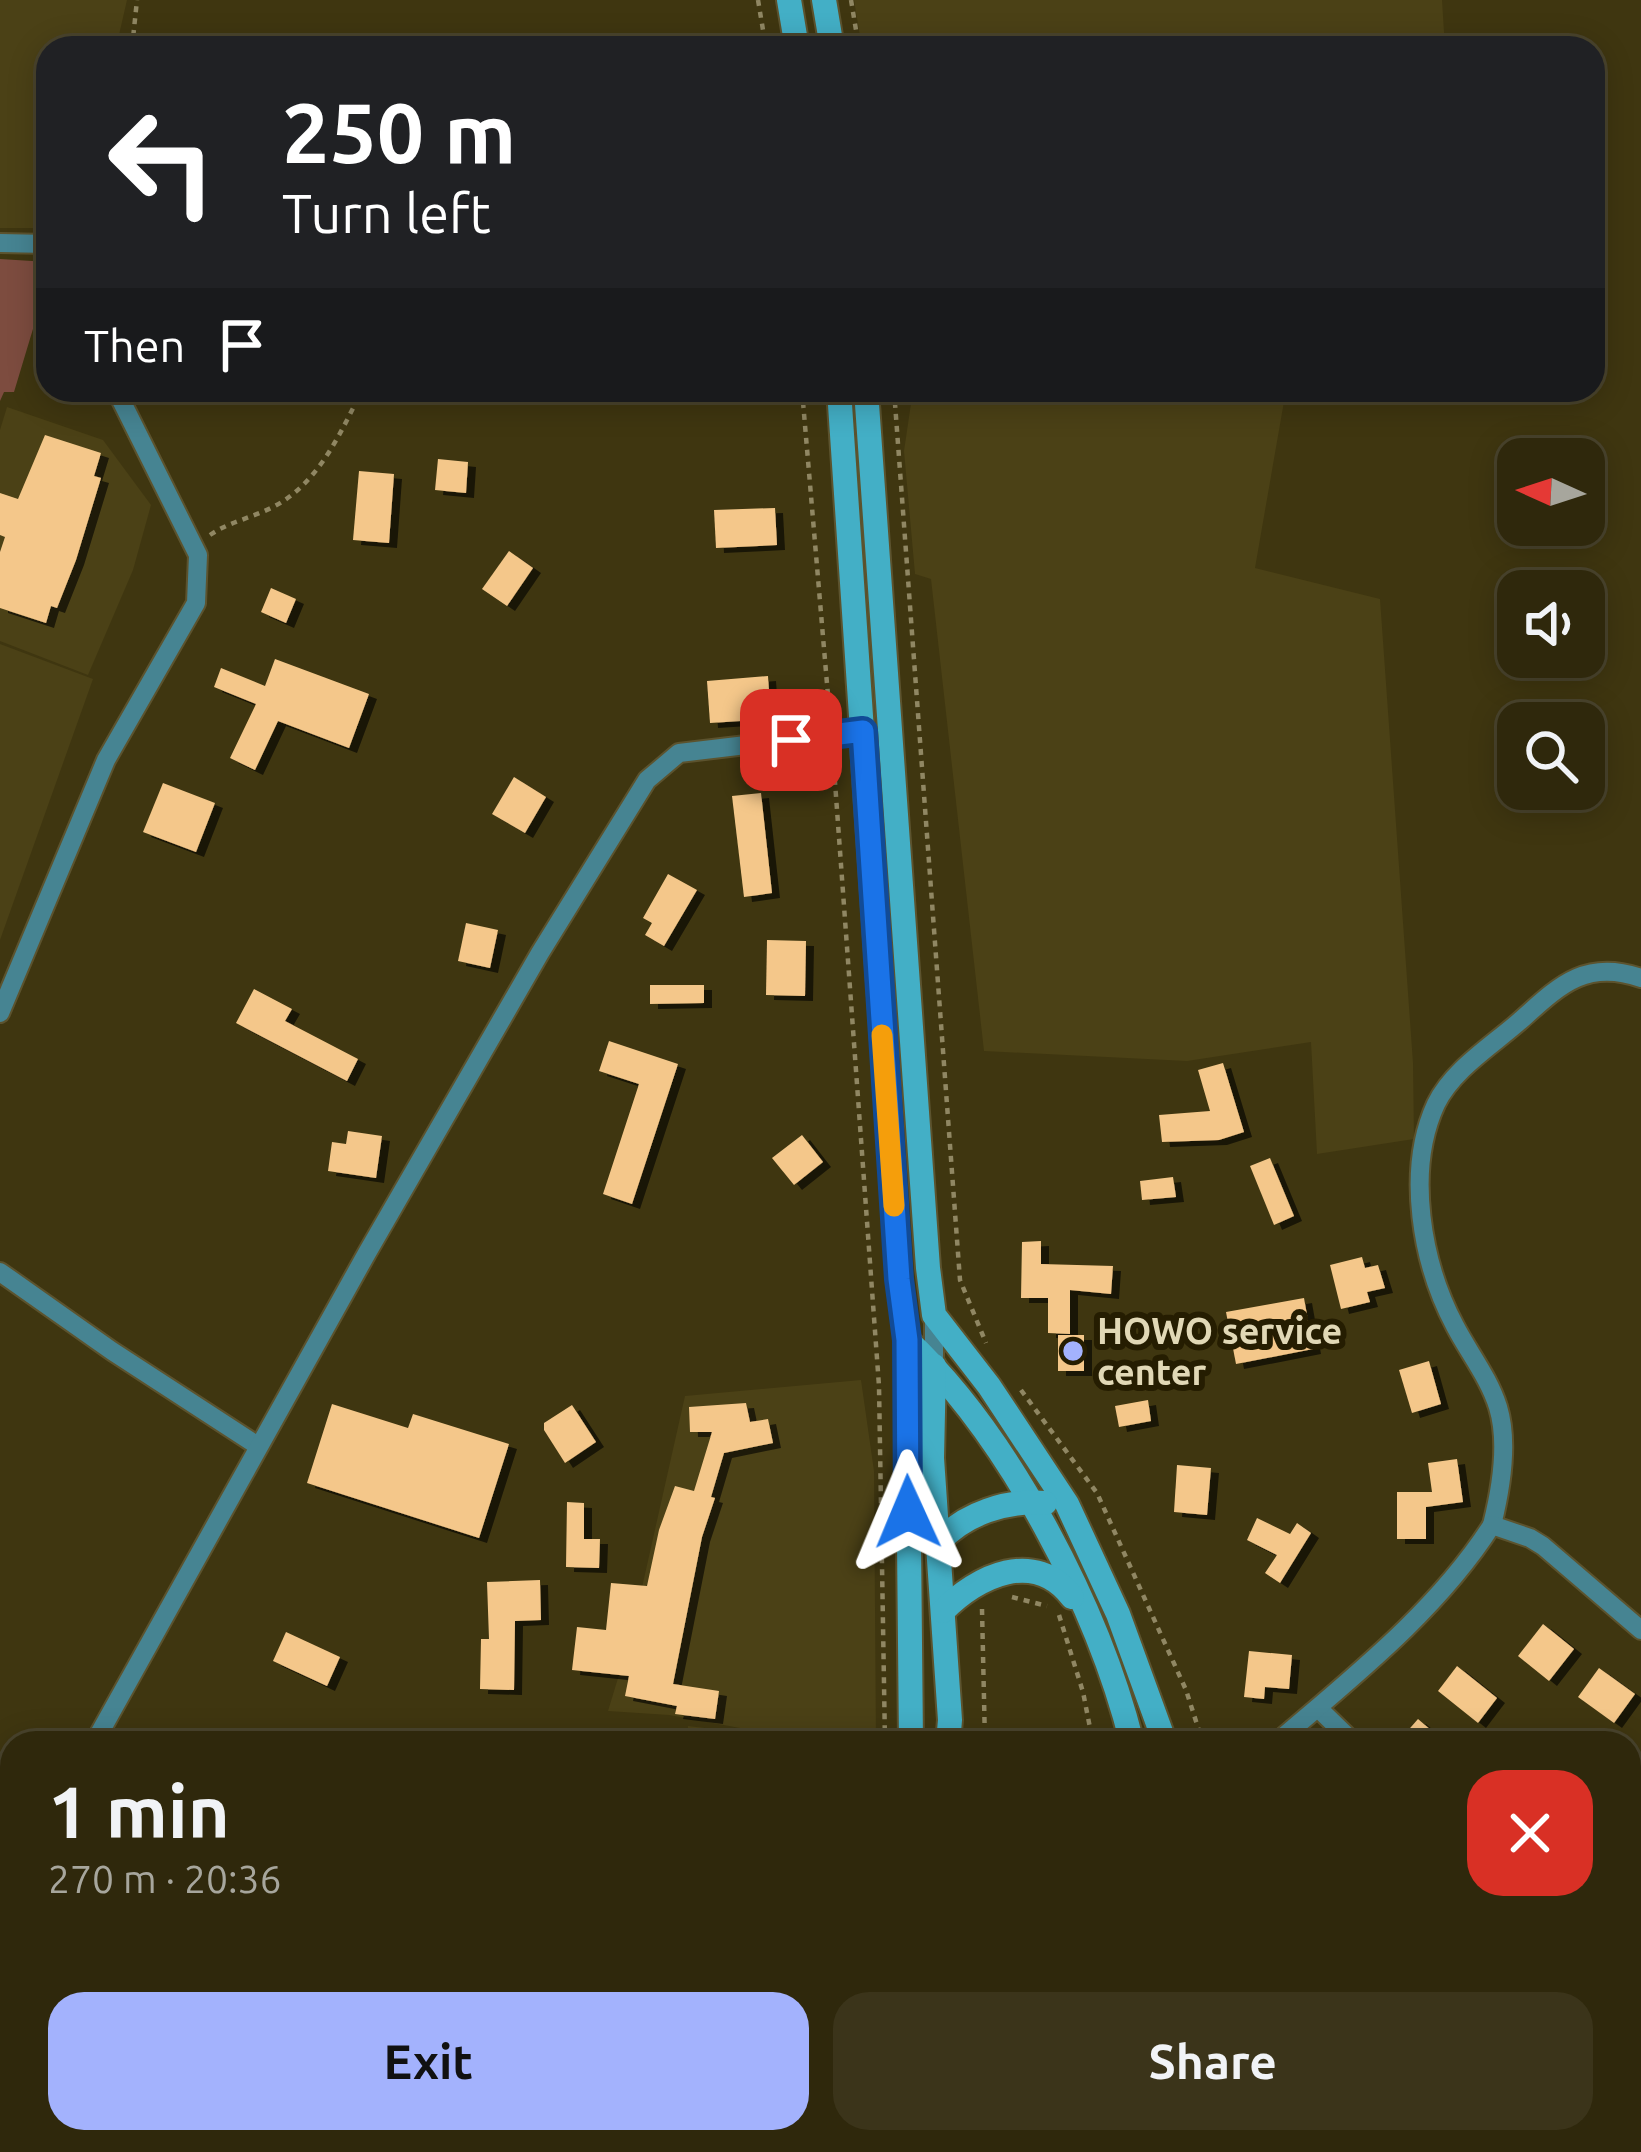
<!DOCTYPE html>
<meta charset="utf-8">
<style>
body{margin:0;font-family:Ubuntu,sans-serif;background:#3b341a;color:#f1f3f6;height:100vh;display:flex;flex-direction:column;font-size:45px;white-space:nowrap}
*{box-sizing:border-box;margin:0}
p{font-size:39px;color:#a7a69d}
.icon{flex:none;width:66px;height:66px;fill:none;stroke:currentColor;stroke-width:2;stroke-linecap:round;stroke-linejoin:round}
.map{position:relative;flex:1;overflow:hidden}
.sheet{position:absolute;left:0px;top:1731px;width:1641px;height:423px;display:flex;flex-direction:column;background:#2f280c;border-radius:36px 36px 0 0;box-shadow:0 6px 30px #0003,0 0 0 3px #4a442d}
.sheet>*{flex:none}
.hud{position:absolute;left:36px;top:36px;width:1569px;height:366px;border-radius:36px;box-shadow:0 6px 30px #0003,0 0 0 3px #4a442d;background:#202124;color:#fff;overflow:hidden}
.needle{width:78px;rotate:273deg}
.controls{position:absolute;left:1497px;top:438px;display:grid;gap:24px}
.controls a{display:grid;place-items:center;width:108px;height:108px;border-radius:24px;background:#2f280c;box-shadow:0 6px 30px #0003,0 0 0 3px #4a442d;font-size:60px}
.pin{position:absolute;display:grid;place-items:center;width:102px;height:102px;color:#fff;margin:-51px;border-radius:24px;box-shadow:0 6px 18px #0006}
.me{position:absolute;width:132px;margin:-66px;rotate:359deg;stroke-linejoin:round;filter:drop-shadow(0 0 9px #0008)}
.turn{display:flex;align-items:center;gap:42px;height:252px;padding:0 48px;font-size:54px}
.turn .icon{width:156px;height:156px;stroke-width:2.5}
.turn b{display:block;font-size:84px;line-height:102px}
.then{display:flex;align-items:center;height:114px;padding:0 48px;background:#0003;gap:24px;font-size:45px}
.round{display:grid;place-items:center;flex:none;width:126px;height:126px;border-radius:36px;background:#3b341a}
.overview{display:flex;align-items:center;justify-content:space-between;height:204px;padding:0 48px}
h1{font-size:72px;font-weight:700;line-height:90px}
.action{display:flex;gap:24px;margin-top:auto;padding:24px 48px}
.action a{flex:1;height:138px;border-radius:36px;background:#a3b2fd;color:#111;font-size:48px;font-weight:700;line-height:138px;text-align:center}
.action a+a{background:#3b341a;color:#f1f3f6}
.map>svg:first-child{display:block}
.built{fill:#4b4116}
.green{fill:#7d4c3f}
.building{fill:#f4c78a;filter:url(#shadow)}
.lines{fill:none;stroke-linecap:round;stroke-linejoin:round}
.service-casing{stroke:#5c532e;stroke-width:14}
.minor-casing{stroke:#5c532e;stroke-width:22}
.secondary-casing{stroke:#5c532e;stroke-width:28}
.path{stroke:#908763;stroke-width:4.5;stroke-dasharray:6 6;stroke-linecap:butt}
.service{stroke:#468492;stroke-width:9}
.minor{stroke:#468492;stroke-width:18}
.secondary{stroke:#43afc6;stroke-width:24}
.route-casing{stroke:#114b97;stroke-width:30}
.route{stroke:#1a73e8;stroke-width:21}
.slow{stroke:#f59e0b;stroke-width:21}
.poi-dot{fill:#a3b2fd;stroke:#251d01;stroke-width:4.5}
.labels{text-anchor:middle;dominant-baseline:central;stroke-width:12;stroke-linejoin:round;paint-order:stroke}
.poi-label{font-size:36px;font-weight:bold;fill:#e1d8b6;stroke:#251d01;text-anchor:start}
</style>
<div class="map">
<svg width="1641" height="2152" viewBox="0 0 1641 2152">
<defs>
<filter id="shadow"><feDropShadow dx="8" dy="5" stdDeviation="0" flood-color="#0009"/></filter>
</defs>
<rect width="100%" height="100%" fill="#3f3610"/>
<g class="built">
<polygon points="0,0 127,0 116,48 48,48 48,228 0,228"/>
<polygon points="854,0 1442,0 1445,48 862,48"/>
<polygon points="913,390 1286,390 1255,568 1380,599 1413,1063 1414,1139 1317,1154 1311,1042 1187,1061 984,1051 931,579 915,574 904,451"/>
<polygon points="7,407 103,440 151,505 133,570 88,675 0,641 0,430"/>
<polygon points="0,644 93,679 0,940"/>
<polygon points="861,1380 874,1471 876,1743 854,1743 801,1729 762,1732 669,1715 608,1711 632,1632 685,1396"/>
<polygon points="688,1726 763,1735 801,1733 840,1743 688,1743"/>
<polygon points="12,2027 12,2142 169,2142 173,2152 0,2152 0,2029"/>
</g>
<polygon class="green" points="0,259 48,262 48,279 14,392 4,392 0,401"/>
<g class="building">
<polygon points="45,435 101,453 94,476 101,478 76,560 57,608 51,606 46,623 0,608 0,552 5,537 0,535 0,493 18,499"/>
<polygon points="438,459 468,462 466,493 435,490"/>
<polygon points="359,471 394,474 389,543 353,540"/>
<polygon points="775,508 777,545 716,548 714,510"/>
<polygon points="509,551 533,568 507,606 482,589"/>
<polygon points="271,588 296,599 286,623 261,612"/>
<polygon points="275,659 369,694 349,748 278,721 255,770 230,758 256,704 214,687 221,668 265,686"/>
<polygon points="768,676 771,719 710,723 707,681"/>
<polygon points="514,777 546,797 525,833 492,814"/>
<polygon points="163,783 215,803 196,852 143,832"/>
<polygon points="761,793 772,893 744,897 732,796"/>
<polygon points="668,874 697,890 664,946 645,935 652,923 643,918"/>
<polygon points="466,923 498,930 490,968 458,961"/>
<polygon points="767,940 806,941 805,996 766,995"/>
<polygon points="650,985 704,985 704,1003 650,1004"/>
<polygon points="254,989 292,1009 285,1021 358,1059 347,1081 236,1023"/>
<polygon points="609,1041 678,1064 632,1204 603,1194 639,1084 599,1071"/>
<polygon points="1223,1063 1244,1132 1219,1140 1162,1142 1159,1115 1210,1111 1198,1070"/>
<polygon points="348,1131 382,1136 376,1178 328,1171 332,1142 346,1144"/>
<polygon points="802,1135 823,1162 794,1185 772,1158"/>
<polygon points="1270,1158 1294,1216 1274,1225 1250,1166"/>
<polygon points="1173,1177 1176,1197 1142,1200 1140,1181"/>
<polygon points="1041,1241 1041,1264 1113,1266 1111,1294 1070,1290 1070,1334 1048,1333 1048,1298 1021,1298 1022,1242"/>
<polygon points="1362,1257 1365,1268 1378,1265 1385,1288 1367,1292 1370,1302 1341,1309 1330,1265"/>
<polygon points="1304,1298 1313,1349 1236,1364 1226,1312"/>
<rect x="1058" y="1335" width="26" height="36"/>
<polygon points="1429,1361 1441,1404 1412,1413 1399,1370"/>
<polygon points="1148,1400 1151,1421 1119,1427 1115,1406"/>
<polygon points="746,1403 750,1422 768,1419 773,1443 724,1453 711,1497 715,1498 702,1537 673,1684 719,1691 715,1719 675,1714 677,1706 625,1696 629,1676 572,1670 577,1627 606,1630 611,1583 647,1586 659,1530 675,1486 694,1491 712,1432 690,1432 689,1407"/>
<polygon points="332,1404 408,1428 413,1414 509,1444 479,1538 307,1483"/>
<polygon points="572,1405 596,1442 565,1463 544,1430 544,1423"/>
<polygon points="1457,1459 1463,1502 1426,1507 1426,1539 1397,1539 1397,1492 1432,1492 1428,1463"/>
<polygon points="1177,1465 1211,1468 1207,1515 1174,1512"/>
<polygon points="567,1502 584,1503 584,1539 600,1539 599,1568 566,1567"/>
<polygon points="1257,1518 1290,1534 1297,1523 1311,1533 1280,1583 1265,1573 1277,1555 1247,1540"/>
<polygon points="540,1580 541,1620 515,1621 514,1690 480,1689 481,1639 489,1639 487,1582"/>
<polygon points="1543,1624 1574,1649 1549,1681 1518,1656"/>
<polygon points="286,1632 340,1657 327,1686 273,1661"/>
<polygon points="1249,1651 1292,1655 1289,1689 1265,1687 1264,1699 1244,1697"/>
<polygon points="1457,1666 1497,1698 1478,1723 1438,1691"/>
<polygon points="1599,1668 1635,1694 1614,1723 1578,1697"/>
<polygon points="1418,1719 1446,1743 1397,1743"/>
</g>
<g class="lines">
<g class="service-casing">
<polyline id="service" points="1256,2152 1257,2142"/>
</g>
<g class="minor-casing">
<g id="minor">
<polyline points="0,243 48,244"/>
<polyline points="0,1013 106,760 196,603 198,555 116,390"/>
<polyline points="0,1272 112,1351 258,1446"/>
<polyline points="934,1366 934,1315"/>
<path d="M 1492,1525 C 1501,1489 1509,1443 1498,1407 C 1489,1378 1469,1353 1455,1326 C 1422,1264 1405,1171 1436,1104 C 1453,1069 1493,1045 1521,1020 C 1560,985 1586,959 1641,978"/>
<polyline points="1318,1708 1354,1743"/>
<polyline points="94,1743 367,1253 540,953 647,780 679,753 863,731"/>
<path d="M 1276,1743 C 1353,1677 1437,1611 1492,1525 L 1530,1538 L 1543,1546 L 1641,1630"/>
<polyline points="0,1825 12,1825"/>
</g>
</g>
<g class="secondary-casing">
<g id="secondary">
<polyline points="789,0 797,48"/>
<polyline points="824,0 832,48"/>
<polyline points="839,390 899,1279 907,1340 911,1743"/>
<polyline points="866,390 928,1268 934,1315 989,1386 1067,1504 1118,1614 1165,1743"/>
<path d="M 907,1340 C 1009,1436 1098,1607 1132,1743"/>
<polyline points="934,1366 932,1458 950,1720 948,1743"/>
<path d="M 939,1542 C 965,1513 1007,1500 1045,1503"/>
<path d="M 943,1611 C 977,1576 1035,1548 1072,1597"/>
<polyline points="1162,2142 1163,2152"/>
<polyline points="877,2152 878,2142"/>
<polyline points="920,2152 921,2142"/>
<polyline points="1198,2152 1198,2142"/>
</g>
</g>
<g class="path">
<polyline points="758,0 766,48"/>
<polyline points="851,0 859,48"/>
<polyline points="132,48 137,0"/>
<polyline points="802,390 830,719"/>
<polyline points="894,390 960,1280 986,1343"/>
<path d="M 210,535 C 229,522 251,518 271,508 C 318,485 340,434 362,390"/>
<polyline points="833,755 879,1386 885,1743"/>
<polyline points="1021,1390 1097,1493 1186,1690 1203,1743"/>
<polyline points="1012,1597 1047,1606"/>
<polyline points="982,1609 985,1743"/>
<polyline points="1059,1615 1083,1692 1093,1743"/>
<polyline points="1122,2142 1122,2152"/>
<polyline points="1237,2142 1238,2152"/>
<polyline points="851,2152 852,2142"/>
<polyline points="957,2152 957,2142"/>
</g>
<use href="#service" class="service"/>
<use href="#minor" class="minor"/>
<use href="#secondary" class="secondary"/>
</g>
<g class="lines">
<g class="route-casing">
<polyline id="route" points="791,740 863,731 899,1279 907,1340 908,1512"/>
</g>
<use href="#route" class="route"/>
<polyline class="slow" points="882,1035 894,1206"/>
</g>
<circle class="poi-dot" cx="1073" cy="1351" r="12"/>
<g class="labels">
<g class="poi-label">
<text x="1097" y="1330">HOWO service<tspan x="1097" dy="41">center</tspan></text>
</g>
</g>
</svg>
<div class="controls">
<a><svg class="needle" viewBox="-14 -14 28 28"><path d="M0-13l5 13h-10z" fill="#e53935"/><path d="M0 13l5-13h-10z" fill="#a7a69d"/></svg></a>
<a><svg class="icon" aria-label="sound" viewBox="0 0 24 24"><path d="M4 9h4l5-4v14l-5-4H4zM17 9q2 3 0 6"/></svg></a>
<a><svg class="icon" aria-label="search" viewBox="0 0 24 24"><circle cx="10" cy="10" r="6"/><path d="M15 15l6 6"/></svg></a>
</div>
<div class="pin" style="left:791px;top:740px;background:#d93025"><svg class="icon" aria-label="arrive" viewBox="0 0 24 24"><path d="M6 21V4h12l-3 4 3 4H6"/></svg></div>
<svg class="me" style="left:908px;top:1512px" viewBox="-20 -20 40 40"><path d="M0-17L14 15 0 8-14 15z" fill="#1a73e8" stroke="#fff" stroke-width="4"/></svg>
<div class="hud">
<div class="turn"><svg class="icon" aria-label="left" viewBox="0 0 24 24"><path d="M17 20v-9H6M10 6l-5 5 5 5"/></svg><div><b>250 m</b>Turn left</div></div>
<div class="then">Then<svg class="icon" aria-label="arrive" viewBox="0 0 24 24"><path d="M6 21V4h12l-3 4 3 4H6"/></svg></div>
</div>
<section class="sheet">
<div class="overview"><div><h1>1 min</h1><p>270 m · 20:36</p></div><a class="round" style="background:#d93025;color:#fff"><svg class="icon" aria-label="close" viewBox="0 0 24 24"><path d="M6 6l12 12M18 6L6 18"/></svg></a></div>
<div class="action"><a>Exit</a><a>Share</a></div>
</section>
</div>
